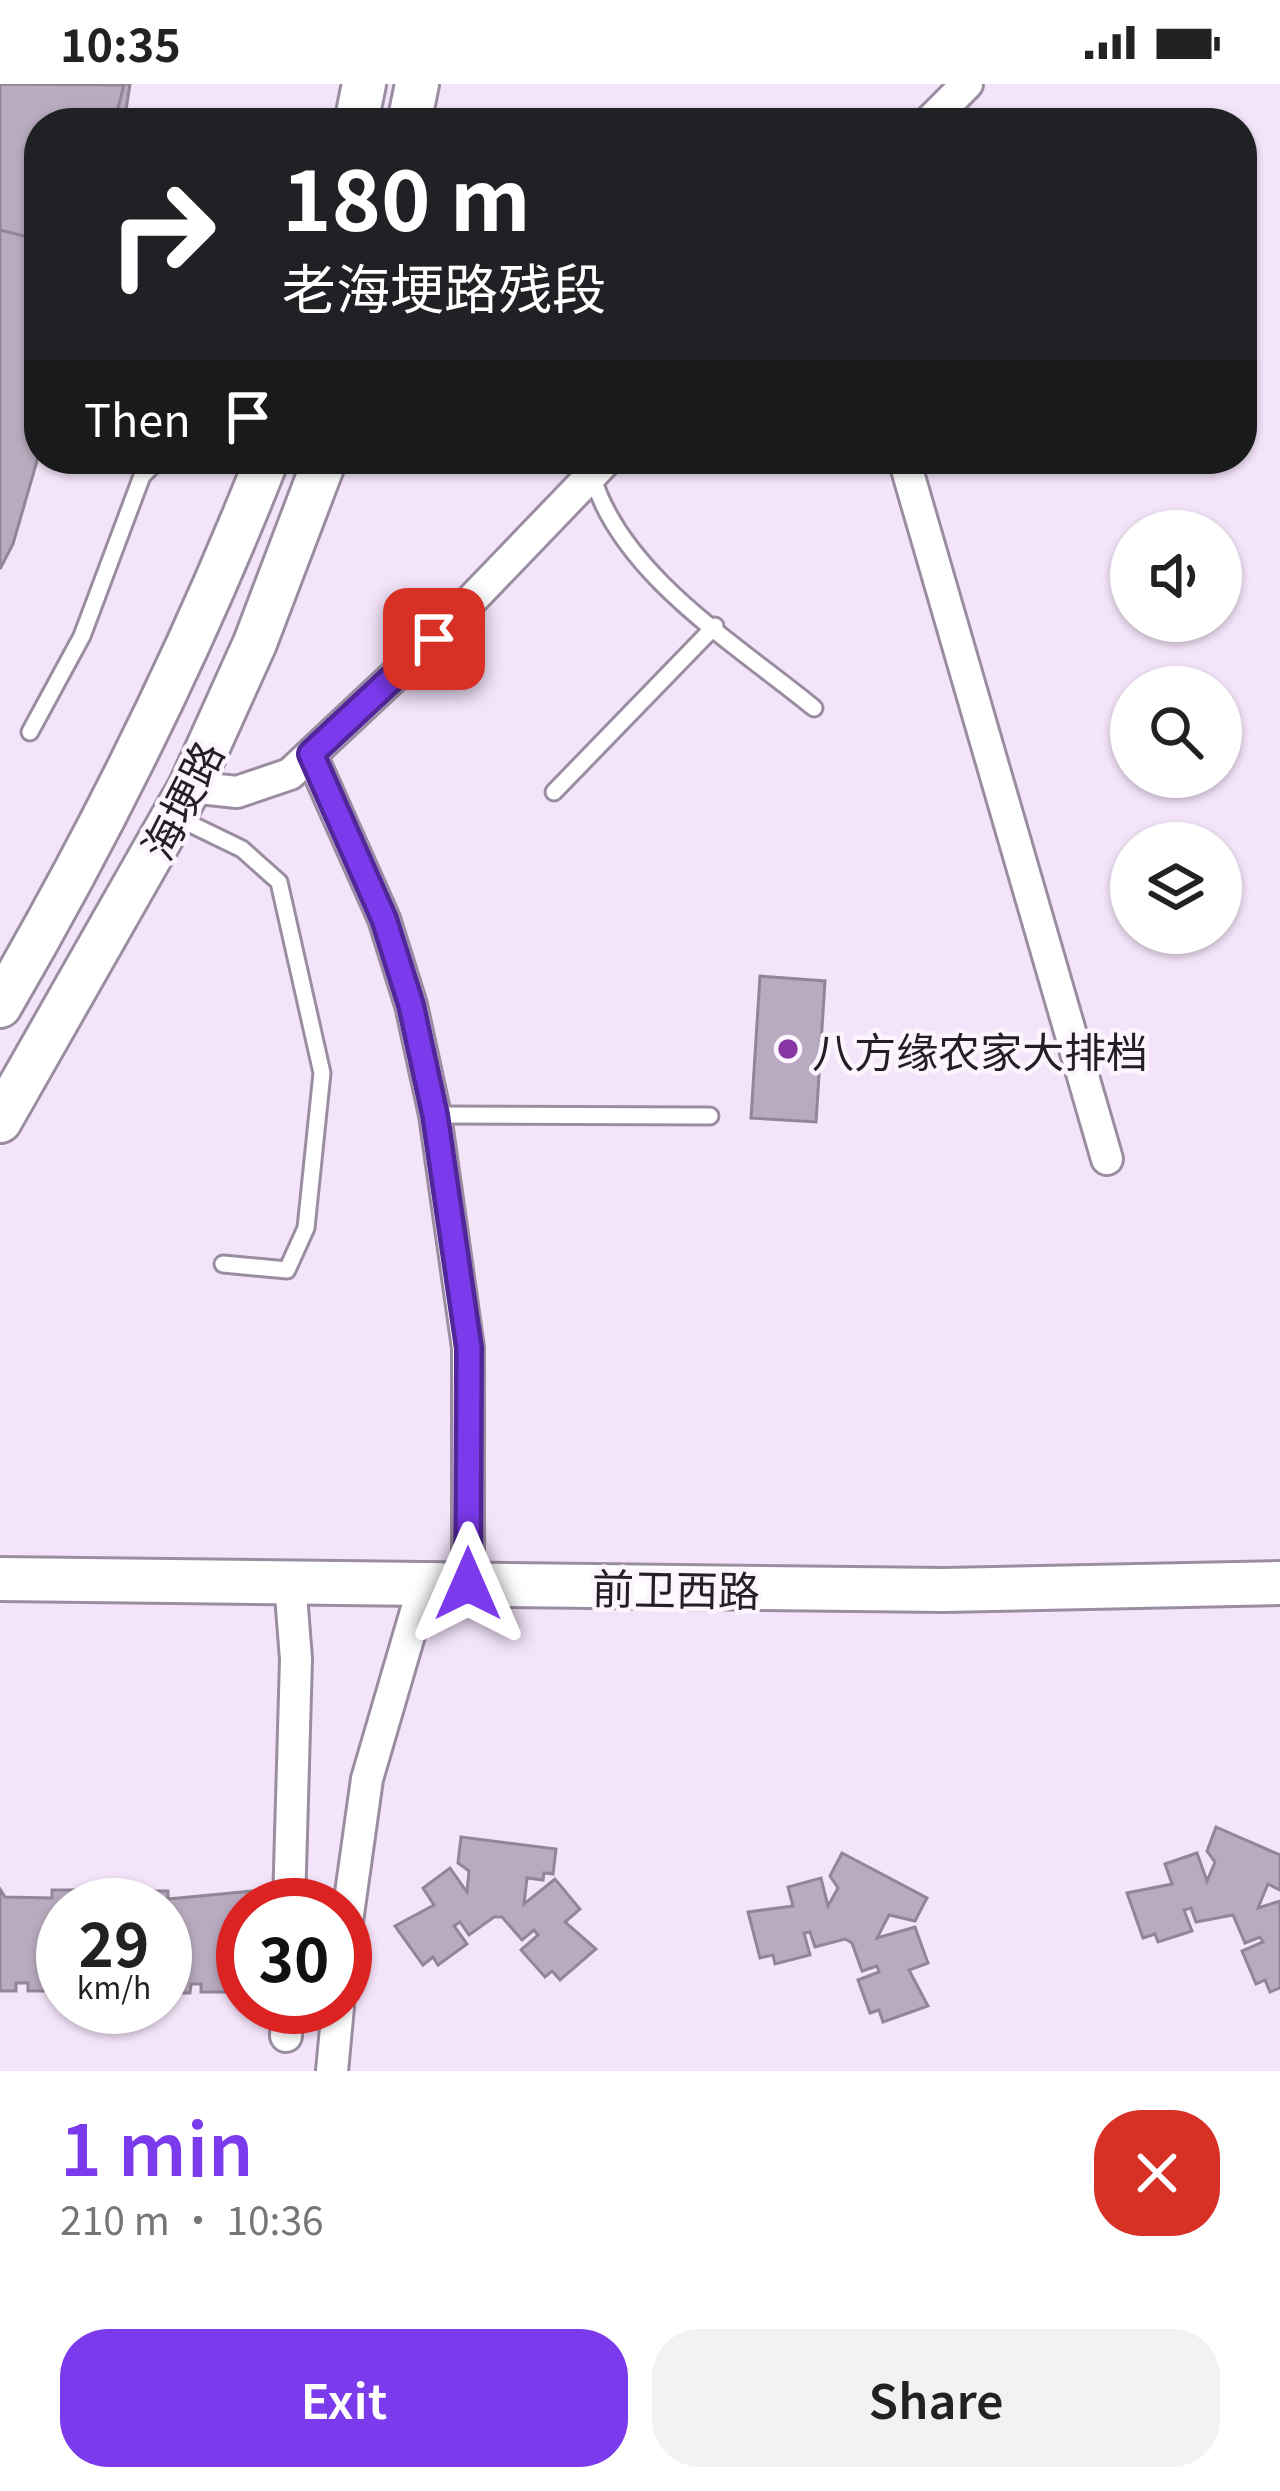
<!DOCTYPE html>
<meta charset="utf-8">
<style>
body{margin:0;font-family:Georgia,"Noto Sans SC",serif;background:#f2f2f2;color:#222;height:100vh;display:flex;flex-direction:column;font-size:45px;white-space:nowrap}
*{box-sizing:border-box;margin:0}
p{font-size:39px;color:#767676}
.icon{flex:none;width:66px;height:66px;fill:none;stroke:currentColor;stroke-width:2;stroke-linecap:round;stroke-linejoin:round}
.map{position:relative;height:1987px;overflow:hidden}
.details{display:flex;flex-direction:column;background:#fff;flex:1}
.details>*{flex:none}
.banner{position:absolute;left:24px;top:24px;width:1233px;height:366px;border-radius:48px;box-shadow:0 3px 9px #0004;background:#202124;color:#fff;overflow:hidden}
.tools{position:absolute;left:1110px;top:426px;display:grid;gap:24px}
.tools a{display:grid;place-items:center;width:132px;height:132px;border-radius:50%;background:#fff;box-shadow:0 3px 9px #0004;font-size:60px}
.speed{position:absolute;left:36px;top:1794px;display:flex;gap:24px;font-size:60px;font-weight:700;text-align:center}
.speed>*{display:grid;place-content:center;width:156px;height:156px;border-radius:50%;background:#fff;box-shadow:0 3px 9px #0004;line-height:1}
.speed small{font-size:30px;font-weight:400}
.speed .limit{border:18px solid #d22;background:#fff;color:#111}
.pin{position:absolute;display:grid;place-items:center;width:102px;height:102px;color:#fff;margin:-51px;border-radius:24px;box-shadow:0 6px 18px #0006}
.me{position:absolute;width:132px;margin:-66px;rotate:0deg;stroke-linejoin:round;filter:drop-shadow(0 0 9px #0008)}
.turn{display:flex;align-items:center;gap:42px;height:252px;padding:0 60px;font-size:54px}
.turn .icon{width:156px;height:156px;stroke-width:2.5}
.turn b{display:block;font-size:84px;line-height:102px}
.then{display:flex;align-items:center;height:114px;padding:0 60px;background:#0003;gap:24px;font-size:45px}
.round{display:grid;place-items:center;flex:none;width:126px;height:126px;border-radius:48px;background:#f2f2f2}
.head{display:flex;align-items:center;justify-content:space-between;height:204px;padding:0 60px}
h1{font-size:72px;font-weight:600;line-height:90px;color:#7c3aed}
.button{display:flex;gap:24px;margin-top:auto;padding:24px 60px}
.button a{flex:1;height:138px;border-radius:48px;background:#7c3aed;color:#fff;font-size:48px;font-weight:600;line-height:138px;text-align:center}
.button a+a{background:#f2f2f2;color:#222}
.status{display:flex;justify-content:space-between;align-items:center;height:84px;padding:0 60px;background:#fff;direction:ltr}
.status svg{height:33px;fill:currentColor}
.map>svg:first-child{display:block}
.building{fill:#b9abbf;stroke:#938598;stroke-width:3}
.lines{fill:none;stroke-linecap:round;stroke-linejoin:round}
.lane-casing{stroke:#9b8da1;stroke-width:21}
.street-casing{stroke:#9b8da1;stroke-width:36}
.secondary-casing{stroke:#9b8da1;stroke-width:48}
.lane{stroke:#fff;stroke-width:15}
.street{stroke:#fff;stroke-width:30}
.secondary{stroke:#fff;stroke-width:42}
.route-casing{stroke:#51269a;stroke-width:30}
.route{stroke:#7c3aed;stroke-width:21}
.poi-dot{fill:#8936a5;stroke:#fcf5fe;stroke-width:4.5}
.labels{text-anchor:middle;dominant-baseline:central;stroke-width:9;stroke-linejoin:round;paint-order:stroke}
.street-label{font-size:42px;fill:#241e26;stroke:#fcf5fe}
.poi-label{font-size:42px;fill:#241e26;stroke:#fcf5fe;text-anchor:start}
</style>
<div class="status"><b>10:35</b><svg viewBox="0 0 49 12"><path d="M0 12V9h3v3zM5 12V6h3v6zM10 12V3h3v9zM15 12V0h3v12zM26 1h20v11H26zM47 4h2v5h-2z"/></svg></div>
<div class="map">
<svg width="1280" height="1987" viewBox="0 0 1280 1987">
<rect width="100%" height="100%" fill="#f4e4fa"/>
<g class="building">
<polygon points="0,0 130,0 124,39 39,39 39,370 13,460 0,485"/>
<polygon points="0,0 124,1 114,39 39,39 39,156 0,146"/>
<polygon points="760,892 825,897 816,1038 751,1034"/>
<polygon points="1216,1743 1280,1771 1280,1806 1268,1800 1258,1824 1280,1817 1280,1904 1270,1908 1265,1896 1256,1900 1242,1867 1263,1858 1260,1853 1245,1859 1233,1831 1196,1838 1191,1824 1184,1826 1192,1847 1158,1858 1155,1850 1143,1854 1127,1809 1172,1800 1165,1780 1197,1769 1207,1797 1215,1778 1207,1767"/>
<polygon points="461,1753 556,1765 553,1790 544,1789 543,1796 527,1794 524,1820 555,1795 580,1825 565,1838 596,1865 560,1896 552,1887 545,1893 521,1866 538,1851 534,1846 522,1856 502,1833 494,1833 469,1851 460,1838 454,1842 467,1860 438,1881 433,1873 423,1881 395,1842 434,1821 423,1804 450,1784 467,1808 469,1787 458,1779"/>
<polygon points="842,1769 927,1814 915,1837 889,1831 877,1854 915,1843 928,1879 909,1886 928,1922 883,1938 879,1926 870,1929 858,1896 879,1888 877,1882 862,1887 852,1859 845,1855 815,1863 810,1848 804,1849 810,1871 775,1880 773,1871 760,1874 748,1828 793,1822 788,1803 821,1794 828,1822 838,1804 830,1792"/>
<polygon points="0,1805 5,1813 52,1814 52,1806 87,1806 87,1814 133,1815 133,1807 168,1807 168,1815 253,1807 253,1815 272,1816 272,1821 243,1821 243,1908 201,1908 201,1900 191,1900 190,1909 172,1909 172,1900 165,1900 165,1821 63,1821 63,1899 46,1899 47,1907 28,1907 28,1899 16,1899 16,1907 0,1907"/>
</g>
<g class="lines">
<g class="lane-casing">
<g id="lane">
<polyline points="227,375 260,383"/>
<path d="M 592,391 C 621,491 736,560 814,624"/>
<polyline points="30,648 82,552 142,392 159,375"/>
<polyline points="554,708 715,542"/>
<polyline points="176,733 242,765 279,798 322,989 306,1144 287,1186 223,1180"/>
<polyline points="435,1031 710,1032"/>
</g>
</g>
<g class="street-casing">
<g id="street">
<polyline points="928,39 967,0"/>
<polyline points="904,375 1107,1075"/>
<polyline points="311,671 384,835 411,921 435,1031 468,1264 468,1500"/>
<polyline points="190,703 237,708 290,690 434,555 607,375"/>
<polyline points="289,1821 296,1575 290,1498"/>
<polyline points="345,1852 367,1695 424,1500"/>
<polyline points="286,1952 287,1923"/>
<polyline points="332,1987 338,1923"/>
</g>
</g>
<g class="secondary-casing">
<g id="secondary">
<polyline points="356,39 364,0"/>
<polyline points="409,39 417,0"/>
<path d="M 0,922 C 103,745 192,565 267,375"/>
<polyline points="0,1037 190,703 255,559 325,375"/>
<polyline points="0,1495 944,1506 1280,1499"/>
</g>
</g>
<use href="#lane" class="lane"/>
<use href="#street" class="street"/>
<use href="#secondary" class="secondary"/>
</g>
<g class="lines">
<g class="route-casing">
<polyline id="route" points="434,555 311,670 384,835 411,921 435,1031 469,1264 468,1500"/>
</g>
<use href="#route" class="route"/>
</g>
<circle class="poi-dot" cx="788" cy="965" r="12"/>
<g class="labels">
<g class="street-label">
<text transform="translate(180 715) rotate(-63)">海埂路</text>
<text transform="translate(676 1503) rotate(1)">前卫西路</text>
</g>
<g class="poi-label">
<text x="812" y="965">八方缘农家大排档</text>
</g>
</g>
</svg>
<div class="tools">
<a><svg class="icon" aria-label="sound" viewBox="0 0 24 24"><path d="M4 9h4l5-4v14l-5-4H4zM17 9q2 3 0 6"/></svg></a>
<a><svg class="icon" aria-label="search" viewBox="0 0 24 24"><circle cx="10" cy="10" r="6"/><path d="M15 15l6 6"/></svg></a>
<a><svg class="icon" aria-label="layers" viewBox="0 0 24 24"><path d="M12 4l9 5-9 5-9-5zM3 14l9 5 9-5"/></svg></a>
</div>
<div class="speed"><div>29<small>km/h</small></div><div class="limit">30</div></div>
<div class="pin" style="left:434px;top:555px;background:#d93025"><svg class="icon" aria-label="arrive" viewBox="0 0 24 24"><path d="M6 21V4h12l-3 4 3 4H6"/></svg></div>
<svg class="me" style="left:468px;top:1500px" viewBox="-20 -20 40 40"><path d="M0-17L14 15 0 8-14 15z" fill="#7c3aed" stroke="#fff" stroke-width="4"/></svg>
<div class="banner">
<div class="turn"><svg class="icon" aria-label="right" viewBox="0 0 24 24"><path d="M7 20v-9h11M14 6l5 5-5 5"/></svg><div><b>180 m</b>老海埂路残段</div></div>
<div class="then">Then<svg class="icon" aria-label="arrive" viewBox="0 0 24 24"><path d="M6 21V4h12l-3 4 3 4H6"/></svg></div>
</div>
</div>
<section class="details">
<div class="head"><div><h1>1 min</h1><p>210 m · 10:36</p></div><a class="round" style="background:#d93025;color:#fff"><svg class="icon" aria-label="close" viewBox="0 0 24 24"><path d="M6 6l12 12M18 6L6 18"/></svg></a></div>
<div class="button"><a>Exit</a><a>Share</a></div>
</section>
